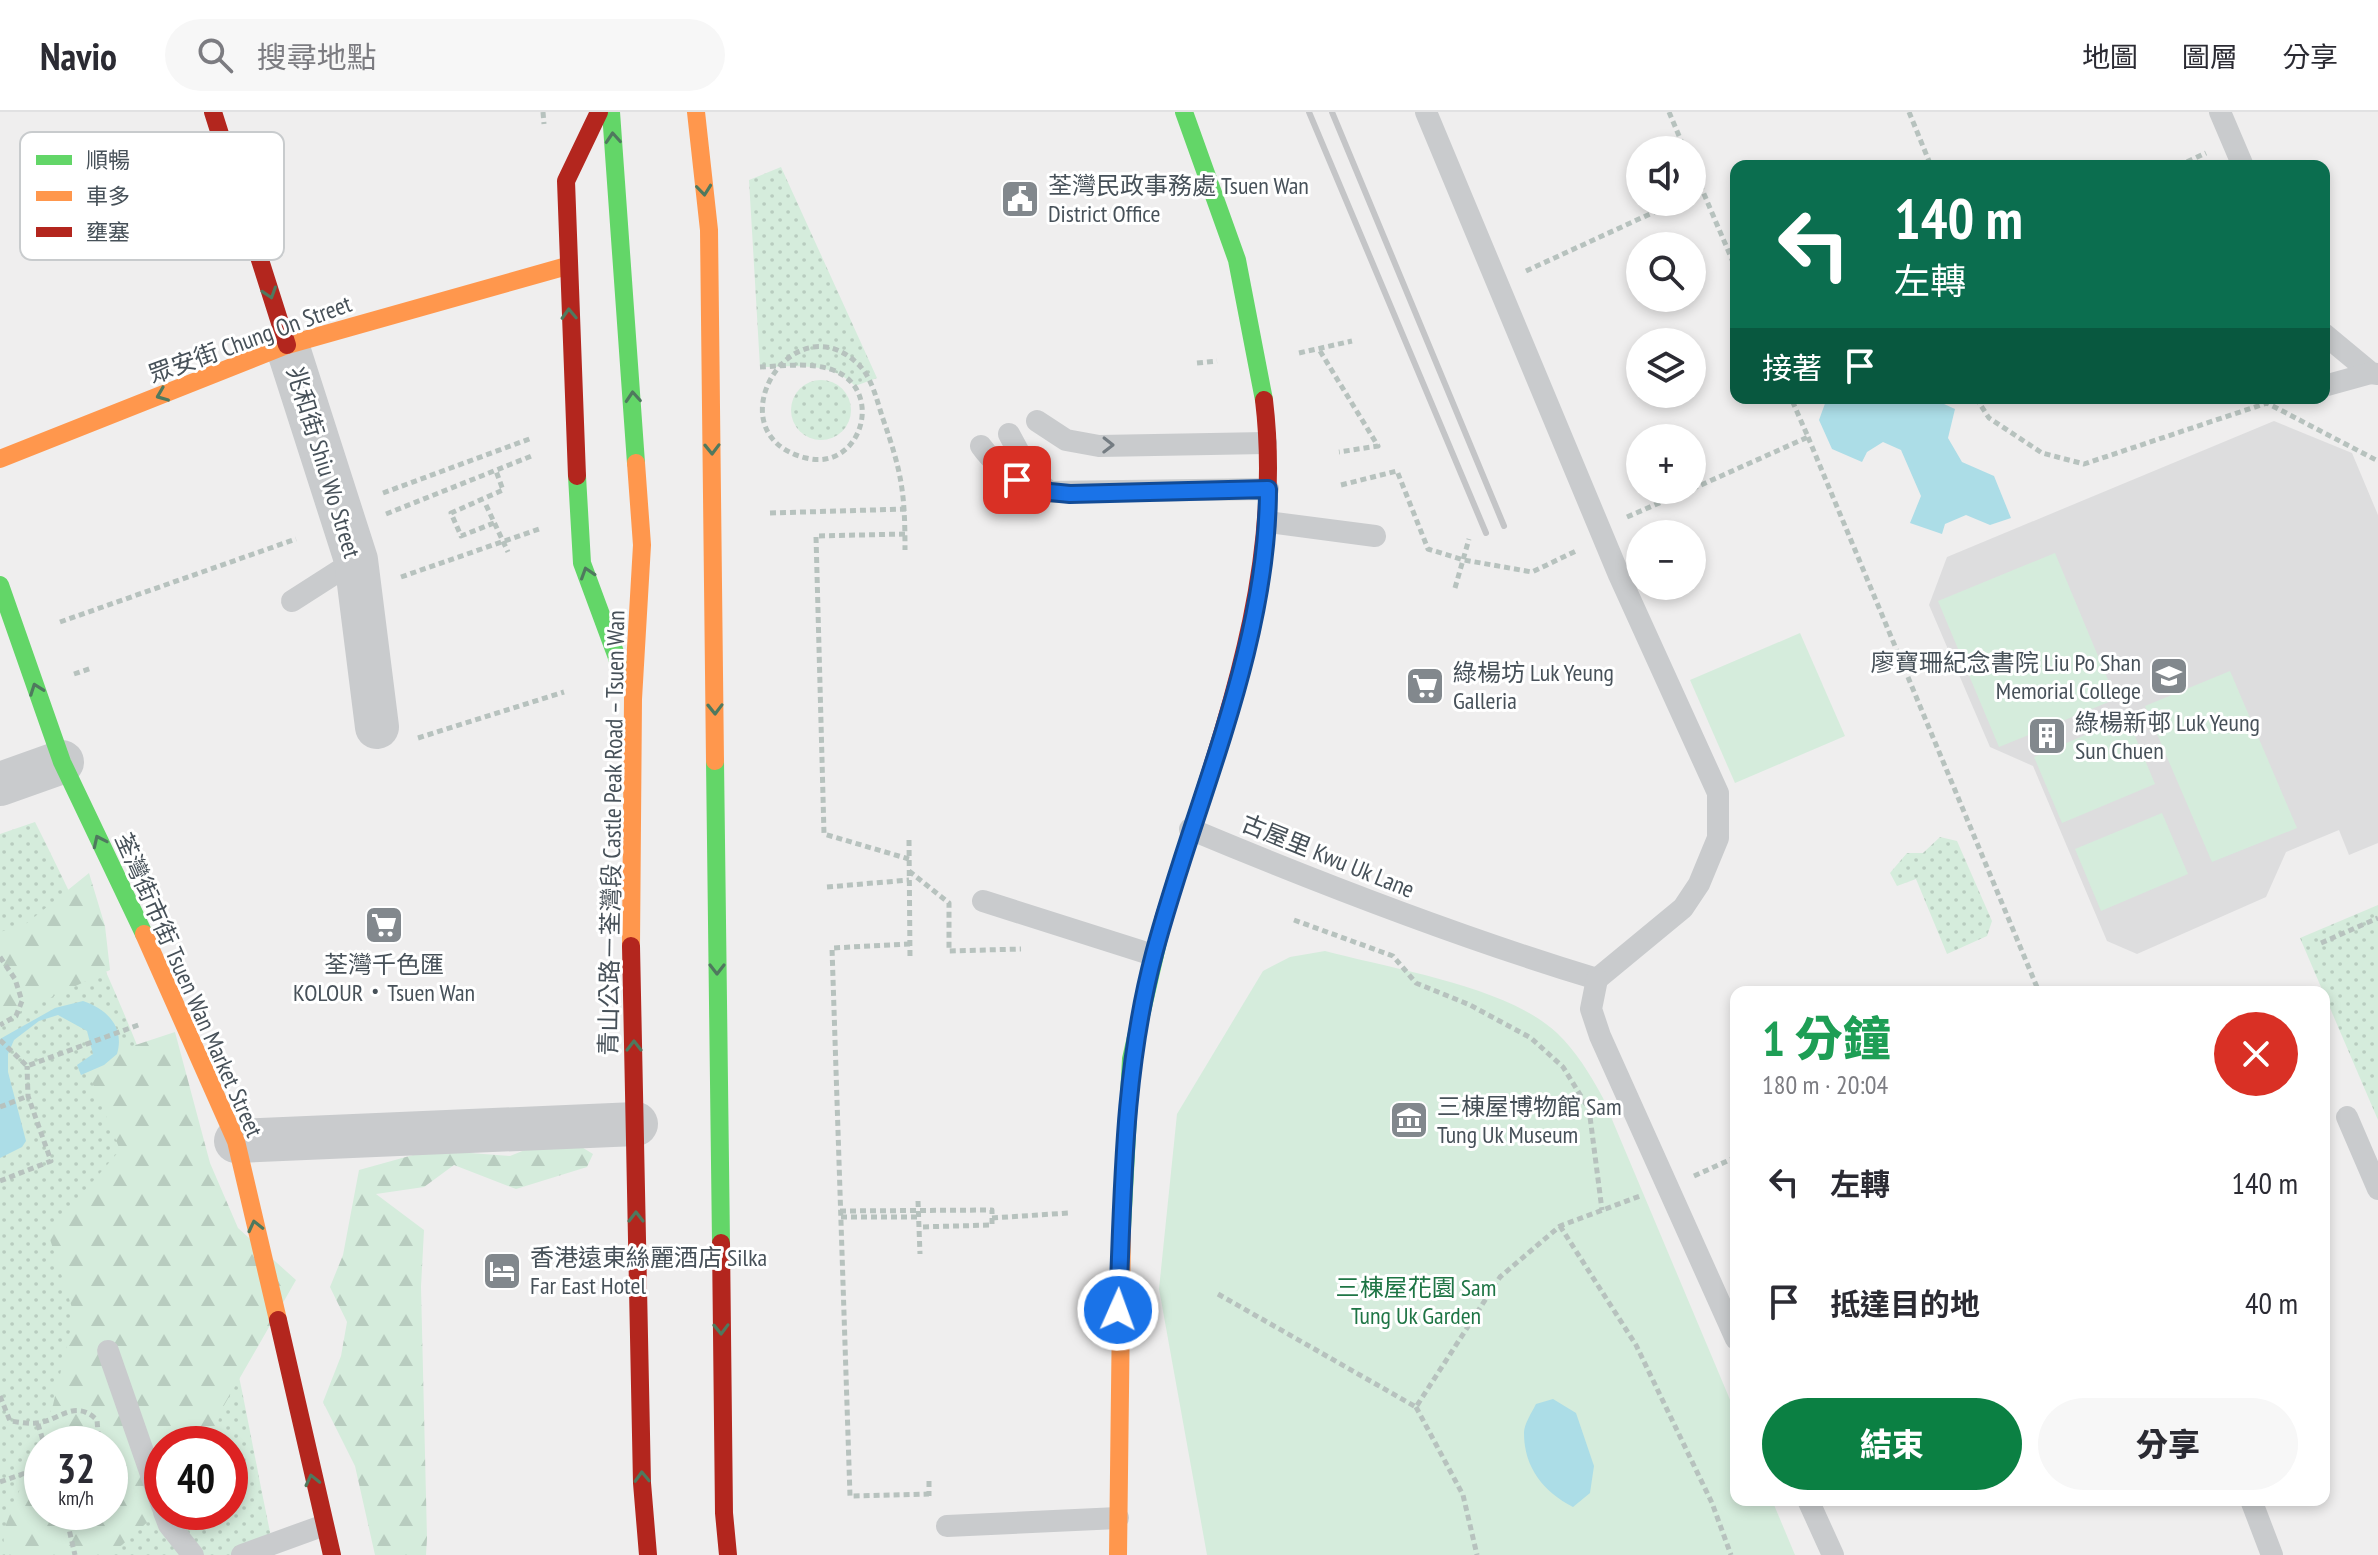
<!DOCTYPE html>
<html lang="zh-TW">
<meta charset="utf-8">
<style>
body{margin:0;font-family:"PT Sans Narrow","Noto Sans TC",sans-serif;background:#f7f7f7;color:#2b2b33;height:100vh;display:flex;flex-direction:column;font-size:30px;white-space:nowrap}
*{box-sizing:border-box;margin:0}
p{font-size:26px;color:#7c7c81}
.icon{flex:none;width:44px;height:44px;fill:none;stroke:currentColor;stroke-width:2;stroke-linecap:round;stroke-linejoin:round}
.map{position:relative;flex:1;overflow:hidden}
.details{position:absolute;left:1730px;top:874px;width:600px;height:520px;display:flex;flex-direction:column;background:#fff;border-radius:16px;box-shadow:0 4px 12px #0003}
.details>*{flex:none}
.top-card{position:absolute;left:1730px;top:48px;width:600px;height:244px;border-radius:16px;box-shadow:0 4px 12px #0003;background:#0b6e4f;color:#fff;overflow:hidden}
.fabs{position:absolute;left:1626px;top:24px;display:grid;gap:16px}
.fabs a{display:grid;place-items:center;width:80px;height:80px;border-radius:50%;background:#fff;box-shadow:0 4px 12px #0003;font-size:40px}
.speed{position:absolute;left:24px;top:1314px;display:flex;gap:16px;font-size:40px;font-weight:700;text-align:center}
.speed>*{display:grid;place-content:center;width:104px;height:104px;border-radius:50%;background:#fff;box-shadow:0 4px 12px #0003;line-height:1}
.speed small{font-size:20px;font-weight:400}
.speed .limit{border:12px solid #d22;background:#fff;color:#111}
.pin{position:absolute;display:grid;place-items:center;width:68px;height:68px;color:#fff;margin:-34px;border-radius:16px;box-shadow:0 4px 12px #0006}
.me{position:absolute;width:88px;margin:-44px;rotate:2deg;stroke-linejoin:round;filter:drop-shadow(0 0 6px #0008)}
.turn{display:flex;align-items:center;gap:28px;height:168px;padding:0 32px;font-size:36px}
.turn .icon{width:104px;height:104px;stroke-width:2.5}
.turn b{display:block;font-size:56px;line-height:68px}
.then{display:flex;align-items:center;height:76px;padding:0 32px;background:#0003;gap:16px;font-size:30px}
.round{display:grid;place-items:center;flex:none;width:84px;height:84px;border-radius:42px;background:#f7f7f7}
.headline{display:flex;align-items:center;justify-content:space-between;height:136px;padding:0 32px}
h1{font-size:48px;font-weight:800;line-height:60px;color:#1e9e55}
.primary-button{display:flex;gap:16px;margin-top:auto;padding:16px 32px}
.primary-button a{flex:1;height:92px;border-radius:48px;background:#0b8043;color:#fff;font-size:32px;font-weight:800;line-height:92px;text-align:center}
.primary-button a+a{background:#f7f7f7;color:#2b2b33}
ul{padding:0;list-style:none}
li{display:flex;align-items:center;gap:24px;height:120px;padding:0 32px}
li div{flex:1}
li b{display:block;font-size:30px}
li em{font-style:normal}
header{display:flex;align-items:center;gap:48px;box-sizing:border-box;height:112px;padding:0 40px;background:#fff;border-bottom:2px solid #e1e1e2}
header strong{font-size:38px}
nav{display:flex;gap:44px;margin-inline-start:auto;font-size:28px}
.search{width:560px;height:72px;background:#f7f7f7;display:flex;align-items:center;gap:20px;box-sizing:border-box;padding:0 28px;border-radius:44px;color:#7c7c81;font-size:30px}
.map>svg:first-child{display:block}
.education{fill:#ddddde}
.grass{fill:url(#grass-dots);fill-rule:evenodd}
.forest{fill:url(#forest-firs);fill-rule:evenodd}
.garden{fill:#d5ecdc}
.water{fill:#acdde7}
.lines{fill:none;stroke-linecap:round;stroke-linejoin:round}
.path{stroke:#b7c2be;stroke-width:5;stroke-dasharray:6 4;stroke-linecap:butt}
.lane{stroke:#c9cbcd;stroke-width:22}
.street{stroke:#c9cbcd;stroke-width:44}
.fast{stroke:#63d668;stroke-width:18}
.slow{stroke:#ff974d;stroke-width:18}
.jam{stroke:#b3261e;stroke-width:18}
.rail{stroke:#c4c5c7;stroke-width:6}
.oneway{stroke:#4f795e}
.oneway2{stroke:#747c82}
.route-casing{stroke:#114b97;stroke-width:20}
.route{stroke:#1a73e8;stroke-width:14}
.labels{text-anchor:middle;dominant-baseline:central;stroke-width:6;stroke-linejoin:round;paint-order:stroke}
.poi-label{font-size:24px;fill:#475159;stroke:#fff;text-anchor:start}
.street-label{font-size:24px;fill:#475159;stroke:#fff}
.park-label{font-size:24px;fill:#1e7545;stroke:#fff}
.key{fill:#fff;stroke:#c8cbcd;stroke-width:2}
.key-label{font-size:22px;fill:#475159}
</style>
<header>
<strong>Navio</strong>
<div class="search"><svg class="icon" aria-label="search" viewBox="0 0 24 24"><circle cx="10" cy="10" r="6"/><path d="M15 15l6 6"/></svg>搜尋地點</div>
<nav><a>地圖</a><a>圖層</a><a>分享</a></nav>
</header>
<div class="map">
<svg width="2378" height="1443" viewBox="0 0 2378 1443">
<defs>
<pattern id="grass-dots" width="8" height="8" patternUnits="userSpaceOnUse" patternTransform="scale(2)"><rect width="8" height="8" fill="#d5ecdc"/><path d="M2 2h.1M6 6h.1" fill="none" stroke="#b8ccbf" stroke-width="1.8" stroke-linecap="round"/></pattern>
<pattern id="forest-firs" width="22" height="20" patternUnits="userSpaceOnUse" patternTransform="scale(2)"><rect width="22" height="20" fill="#d5ecdc"/><path d="M5 1l3.5 6h-7zM16 11l3.5 6h-7z" fill="#b8ccbf"/></pattern>
</defs>
<rect width="100%" height="100%" fill="#efeeee"/>
<polygon class="education" points="2274,309 2352,341 2378,403 2378,731 2349,743 2339,718 2286,740 2266,785 2137,842 2107,829 2033,654 1990,635 1929,493 1947,445"/>
<g class="grass">
<path d="M 781,55 L 877,266 L 855,274 C 830,248 794,255 760,255 L 749,68 Z"/>
<circle cx="821" cy="298" r="30"/>
<path d="M 35,710 C 110,859 174,1009 217,1170 C 241,1260 255,1353 275,1443 L 0,1443 L 0,722 ZM 42,1332 L 110,1332 L 110,1400 L 42,1400 ZM 162,1332 L 230,1332 L 230,1400 L 162,1400 Z"/>
<polygon points="1940,725 1957,729 1992,809 1987,824 1947,842 1916,767 1897,774 1890,761 1907,741 1923,741"/>
<polygon points="2378,793 2378,1008 2300,826"/>
</g>
<g class="forest">
<polygon points="89,761 105,814 110,858 0,909 0,820 27,811"/>
<path d="M 175,920 L 210,1051 L 238,1116 L 296,1168 L 222,1297 L 211,1332 L 162,1332 L 162,1397 L 122,1433 L 106,1443 L 5,1443 L 3,1420 L 53,1293 L 74,1202 L 48,1121 L 120,1038 L 84,950 ZM 42,1332 L 110,1332 L 110,1400 L 42,1400 Z"/>
<polygon points="562,1023 593,1042 587,1055 516,1077 454,1053 424,1075 376,1082 424,1118 421,1175 427,1426 426,1443 375,1443 355,1354 323,1290 341,1244 347,1210 330,1175 343,1143 359,1058 431,1038 510,1044"/>
</g>
<g class="garden">
<polygon points="2055,441 2116,587 1999,635 1938,489"/>
<polygon points="1800,521 1845,624 1735,671 1690,568"/>
<polygon points="2230,559 2297,716 2212,750 2145,594"/>
<polygon points="2127,605 2155,672 2062,711 2034,645"/>
<polygon points="2162,701 2188,762 2101,799 2075,737"/>
<path d="M 1325,839 C 1392,857 1507,874 1557,921 C 1576,939 1590,962 1603,986 L 1736,1302 L 1736,1388 L 1772,1388 L 1795,1443 L 1207,1443 L 1159,1177 L 1177,1002 L 1263,859 L 1290,845 Z"/>
</g>
<g class="water">
<polygon points="1827,286 1942,286 1944,292 1955,297 1948,326 1962,350 1994,364 2011,406 1990,413 1966,403 1945,412 1942,422 1910,411 1921,384 1901,338 1883,330 1867,340 1862,350 1832,337 1819,308"/>
<path d="M 83,889 C 107,897 125,915 117,942 L 104,953 L 81,963 L 77,953 L 93,942 L 87,919 L 58,903 L 39,909 L 14,928 L 8,942 L 8,960 L 26,1029 L 22,1035 L 0,1046 L 0,927 L 55,896 Z"/>
<path d="M 1553,1287 L 1576,1301 L 1594,1354 L 1590,1381 L 1573,1395 C 1544,1380 1524,1356 1524,1321 C 1524,1312 1532,1300 1536,1292 Z"/>
</g>
<g class="lines">
<g class="path">
<polyline points="543,0 544,12"/>
<polyline points="1669,0 1685,38"/>
<polyline points="1909,0 1931,54"/>
<polyline points="1692,54 1736,157"/>
<polyline points="2178,54 2206,41"/>
<polyline points="1526,159 1676,90"/>
<polyline points="1320,239 1378,334 1339,340"/>
<polyline points="1299,241 1352,229"/>
<polyline points="1197,251 1217,249"/>
<path d="M 760,255 C 783,254 811,250 833,258 C 886,278 861,360 806,346 C 711,323 791,187 858,252 C 872,265 877,289 883,307 C 902,361 905,381 905,438"/>
<polyline points="1976,286 1989,306 2042,341 2084,352 2267,291 2378,349"/>
<polyline points="1808,325 2039,880"/>
<polyline points="1341,373 1397,359 1428,437 1464,448 1532,460 1576,439"/>
<polyline points="1692,377 1808,325 1791,286"/>
<polyline points="383,381 532,326"/>
<polyline points="486,393 508,440"/>
<polyline points="770,401 906,397"/>
<polyline points="386,402 534,343"/>
<polyline points="1627,405 1689,378"/>
<polyline points="494,411 461,424 451,401 503,378 496,359"/>
<polyline points="905,422 816,424 824,722 909,747"/>
<polyline points="401,465 539,417"/>
<polyline points="1455,476 1469,427"/>
<polyline points="60,510 296,427"/>
<polyline points="74,562 92,556"/>
<polyline points="418,626 564,580"/>
<polyline points="909,728 910,846"/>
<polyline points="909,759 949,791 949,839 1021,837"/>
<polyline points="827,775 909,768"/>
<polyline points="1294,808 1393,844 1416,871 1470,893 1531,926 1563,955 1589,997 1602,1098"/>
<polyline points="2321,831 2378,806"/>
<polyline points="910,832 832,836 850,1384 929,1382"/>
<polyline points="0,845 15,867 22,889 16,904 0,913"/>
<polyline points="0,928 27,954 141,912"/>
<polyline points="0,995 28,984"/>
<polyline points="1694,1064 1736,1045"/>
<polyline points="0,1069 51,1049 28,984 27,954"/>
<polyline points="918,1089 920,1142"/>
<polyline points="840,1099 992,1098 992,1113 919,1115"/>
<polyline points="841,1105 918,1105"/>
<polyline points="992,1106 1068,1101"/>
<polyline points="1560,1114 1636,1233 1712,1391 1731,1443"/>
<polyline points="1218,1182 1416,1295 1500,1165 1560,1114 1640,1084"/>
<path d="M 0,1284 L 10,1309 C 18,1310 28,1312 36,1311 C 60,1309 74,1286 97,1308 L 99,1332"/>
<polyline points="1416,1295 1463,1383 1477,1443"/>
<polyline points="38,1312 44,1332"/>
<polyline points="929,1369 929,1384"/>
<polyline points="0,1370 42,1355"/>
<polyline points="65,1400 75,1443"/>
</g>
<g class="lane">
<polyline points="2220,0 2243,54"/>
<polyline points="2324,222 2371,261 2378,262"/>
<polyline points="2324,274 2371,261"/>
<polyline points="1037,309 1066,328 1099,334 1266,331"/>
<polyline points="1009,322 1030,361 1046,377"/>
<path d="M 981,334 C 998,358 1021,372 1050,380 L 1268,377"/>
<polyline points="1268,410 1375,424"/>
<polyline points="292,489 356,448"/>
<path d="M 1190,717 C 1324,773 1458,825 1597,867 L 1683,796 L 1699,772 L 1718,726 L 1718,681 L 1619,463 L 1426,0"/>
<polyline points="983,789 1153,843"/>
<polyline points="1597,867 1591,897 1600,924 1736,1227"/>
<polyline points="2347,1005 2378,1077"/>
<polyline points="108,1239 162,1394"/>
<polyline points="1808,1388 1833,1443"/>
<polyline points="2251,1388 2272,1443"/>
<polyline points="164,1400 169,1413 193,1443"/>
<polyline points="947,1414 1118,1406"/>
<polyline points="242,1443 322,1414"/>
</g>
<g class="street">
<polyline points="287,233 356,448 377,615"/>
<polyline points="0,672 62,650"/>
<polyline points="236,1029 636,1012"/>
</g>
<g class="fast">
<polyline points="611,0 636,351"/>
<polyline points="1184,0 1237,148 1264,288"/>
<polyline points="577,364 582,451 626,570"/>
<polyline points="0,473 62,650 144,822"/>
<polyline points="715,649 721,1131"/>
<polyline points="1122,1116 1131,947 1163,808"/>
</g>
<g class="slow">
<polyline points="696,0 709,118 715,649"/>
<polyline points="0,347 287,233 567,154"/>
<polyline points="144,822 236,1029 278,1208"/>
<polyline points="631,834 633,587 642,433 636,351"/>
<polyline points="1118,1443 1122,1116"/>
</g>
<g class="jam">
<polyline points="213,0 287,233"/>
<polyline points="577,364 566,69 599,0"/>
<path d="M 1163,808 C 1215,638 1286,470 1264,288"/>
<polyline points="631,834 642,1371 648,1443"/>
<polyline points="721,1131 724,1401 728,1443"/>
<polyline points="278,1208 332,1443"/>
</g>
<g class="rail">
<polyline points="1309,0 1486,421"/>
<polyline points="1332,0 1504,414"/>
</g>
</g>
<defs><path id="oneway-chevron" d="M-2-3.5L2.5 0L-2 3.5" fill="none" stroke-width="1.6" stroke-linecap="round" stroke-linejoin="round" transform="scale(2)"/></defs>
<g class="oneway">
<use href="#oneway-chevron" transform="translate(613 26) rotate(-94)"/>
<use href="#oneway-chevron" transform="translate(704 78) rotate(84)"/>
<use href="#oneway-chevron" transform="translate(270 181) rotate(72)"/>
<use href="#oneway-chevron" transform="translate(569 202) rotate(-92)"/>
<use href="#oneway-chevron" transform="translate(162 283) rotate(158)"/>
<use href="#oneway-chevron" transform="translate(633 285) rotate(-94)"/>
<use href="#oneway-chevron" transform="translate(712 337) rotate(89)"/>
<use href="#oneway-chevron" transform="translate(587 461) rotate(-108)"/>
<use href="#oneway-chevron" transform="translate(36 577) rotate(-110)"/>
<use href="#oneway-chevron" transform="translate(715 597) rotate(89)"/>
<use href="#oneway-chevron" transform="translate(99 729) rotate(-115)"/>
<use href="#oneway-chevron" transform="translate(717 857) rotate(90)"/>
<use href="#oneway-chevron" transform="translate(634 934) rotate(-90)"/>
<use href="#oneway-chevron" transform="translate(636 1105) rotate(-90)"/>
<use href="#oneway-chevron" transform="translate(255 1114) rotate(-103)"/>
<use href="#oneway-chevron" transform="translate(721 1217) rotate(89)"/>
<use href="#oneway-chevron" transform="translate(642 1365) rotate(-92)"/>
<use href="#oneway-chevron" transform="translate(312 1368) rotate(-103)"/>
</g>
<use class="oneway2" href="#oneway-chevron" transform="translate(1108 333) rotate(1)"/>
<g class="lines">
<g class="route-casing">
<path id="route" d="M 1017,368 L 1050,380 L 1070,382 L 1268,377 C 1268,537 1194,690 1154,842 C 1123,959 1123,1078 1118,1198"/>
</g>
<use href="#route" class="route"/>
</g>
<defs>
<g id="civic-square" transform="scale(2)"><rect x="-9" y="-9" width="18" height="18" rx="4" fill="#82888d" stroke="#fff"/><path d="M-.6-6.5H3V-4.5H.6V-3L4-1V1h2V6H-6V1h2V-1L-.6-3ZM-1.2 2.5V6h2.4V2.5Z" fill="#fff"/></g>
<g id="school-square" transform="scale(2)"><rect x="-9" y="-9" width="18" height="18" rx="4" fill="#82888d" stroke="#fff"/><path d="M0-5L7-2L0 1L-7-2ZM-4 1L0 2.5L4 1V4Q0 6-4 4Z" fill="#fff"/></g>
<g id="supermarket-square" transform="scale(2)"><rect x="-9" y="-9" width="18" height="18" rx="4" fill="#82888d" stroke="#fff"/><path d="M-6-5.5h2.5l.6 2H6L4.5 2H-2.5L-4.4-4H-6ZM-1.5 3.2a1.3 1.3 0 1 0 .1 0ZM3 3.2a1.3 1.3 0 1 0 .1 0Z" fill="#fff"/></g>
<g id="building-square" transform="scale(2)"><rect x="-9" y="-9" width="18" height="18" rx="4" fill="#82888d" stroke="#fff"/><path d="M-4-6H4V6H1V3H-1V6H-4ZM-2.5-4.3h1.7v1.8h-1.7ZM.8-4.3h1.7v1.8H.8ZM-2.5-1h1.7V.8h-1.7ZM.8-1h1.7V.8H.8Z" fill="#fff"/></g>
<g id="museum-square" transform="scale(2)"><rect x="-9" y="-9" width="18" height="18" rx="4" fill="#82888d" stroke="#fff"/><path d="M0-6L6-3V-2H-6V-3ZM-5-1h2V3h-2ZM-1-1h2V3h-2ZM3-1h2V3H3ZM-6 4H6V6H-6Z" fill="#fff"/></g>
<g id="hotel-square" transform="scale(2)"><rect x="-9" y="-9" width="18" height="18" rx="4" fill="#82888d" stroke="#fff"/><path d="M-6-4.5h1.5V1H6V5H4.5V3h-9V5H-6ZM-4 0a1.8 1.8 0 1 1 3.6 0ZM.5 0V-2.5h3Q6-2.5 6 0Z" fill="#fff"/></g>
</defs>
<g fill-rule="evenodd">
<use href="#civic-square" x="1020" y="87"/>
<use href="#school-square" x="2169" y="564"/>
<use href="#supermarket-square" x="1425" y="574"/>
<use href="#building-square" x="2047" y="624"/>
<use href="#supermarket-square" x="384" y="813"/>
<use href="#museum-square" x="1409" y="1008"/>
<use href="#hotel-square" x="502" y="1159"/>
</g>
<g class="labels">
<g class="poi-label">
<text x="1048" y="73">荃灣民政事務處 Tsuen Wan<tspan x="1048" dy="28">District Office</tspan></text>
<text x="2141" y="550" text-anchor="end">廖寶珊紀念書院 Liu Po Shan<tspan x="2141" dy="28">Memorial College</tspan></text>
<text x="1453" y="560">綠楊坊 Luk Yeung<tspan x="1453" dy="28">Galleria</tspan></text>
<text x="2075" y="610">綠楊新邨 Luk Yeung<tspan x="2075" dy="28">Sun Chuen</tspan></text>
<text x="384" y="852" text-anchor="middle">荃灣千色匯<tspan x="384" dy="28">KOLOUR‧Tsuen Wan</tspan></text>
<text x="1437" y="994">三棟屋博物館 Sam<tspan x="1437" dy="28">Tung Uk Museum</tspan></text>
<text x="530" y="1145">香港遠東絲麗酒店 Silka<tspan x="530" dy="28">Far East Hotel</tspan></text>
</g>
<g class="street-label">
<text transform="translate(250 227) rotate(-20)">眾安街 Chung On Street</text>
<text transform="translate(324 350) rotate(73)">兆和街 Shiu Wo Street</text>
<text transform="translate(612 721) rotate(-89)">青山公路－荃灣段 Castle Peak Road – Tsuen Wan</text>
<text transform="translate(1328 744) rotate(22)">古屋里 Kwu Uk Lane</text>
<text transform="translate(189 873) rotate(66)">荃灣街市街 Tsuen Wan Market Street</text>
</g>
<g class="park-label">
<text x="1416" y="1175">三棟屋花園 Sam<tspan x="1416" dy="28">Tung Uk Garden</tspan></text>
</g>
</g>
<rect x="20" y="20" width="264" height="128" rx="12" class="key"/>
<rect x="36" y="43" width="36" height="10" fill="#63d668"/>
<rect x="36" y="79" width="36" height="10" fill="#ff974d"/>
<rect x="36" y="115" width="36" height="10" fill="#b3261e"/>
<g class="key-label">
<text x="86" y="56">順暢</text>
<text x="86" y="92">車多</text>
<text x="86" y="128">壅塞</text>
</g>
</svg>
<div class="fabs">
<a><svg class="icon" aria-label="sound" viewBox="0 0 24 24"><path d="M4 9h4l5-4v14l-5-4H4zM17 9q2 3 0 6"/></svg></a>
<a><svg class="icon" aria-label="search" viewBox="0 0 24 24"><circle cx="10" cy="10" r="6"/><path d="M15 15l6 6"/></svg></a>
<a><svg class="icon" aria-label="layers" viewBox="0 0 24 24"><path d="M12 4l9 5-9 5-9-5zM3 14l9 5 9-5"/></svg></a>
<a>+</a>
<a>−</a>
</div>
<div class="speed"><div>32<small>km/h</small></div><div class="limit">40</div></div>
<div class="pin" style="left:1017px;top:368px;background:#d93025"><svg class="icon" aria-label="arrive" viewBox="0 0 24 24"><path d="M6 21V4h12l-3 4 3 4H6"/></svg></div>
<svg class="me" style="left:1118px;top:1198px" viewBox="-20 -20 40 40"><circle r="17" fill="#1a73e8" stroke="#fff" stroke-width="3"/><path d="M0-11L8 9 0 5-8 9z" fill="#fff"/></svg>
<div class="top-card">
<div class="turn"><svg class="icon" aria-label="left" viewBox="0 0 24 24"><path d="M17 20v-9H6M10 6l-5 5 5 5"/></svg><div><b>140 m</b>左轉</div></div>
<div class="then">接著<svg class="icon" aria-label="arrive" viewBox="0 0 24 24"><path d="M6 21V4h12l-3 4 3 4H6"/></svg></div>
</div>
<section class="details">
<div class="headline"><div><h1>1 分鐘</h1><p>180 m · 20:04</p></div><a class="round" style="background:#d93025;color:#fff"><svg class="icon" aria-label="close" viewBox="0 0 24 24"><path d="M6 6l12 12M18 6L6 18"/></svg></a></div>
<ul>
<li><svg class="icon" aria-label="left" viewBox="0 0 24 24"><path d="M17 20v-9H6M10 6l-5 5 5 5"/></svg><div><b>左轉</b></div><em>140 m</em></li>
<li><svg class="icon" aria-label="arrive" viewBox="0 0 24 24"><path d="M6 21V4h12l-3 4 3 4H6"/></svg><div><b>抵達目的地</b></div><em>40 m</em></li>
</ul>
<div class="primary-button"><a>結束</a><a>分享</a></div>
</section>
</div>
